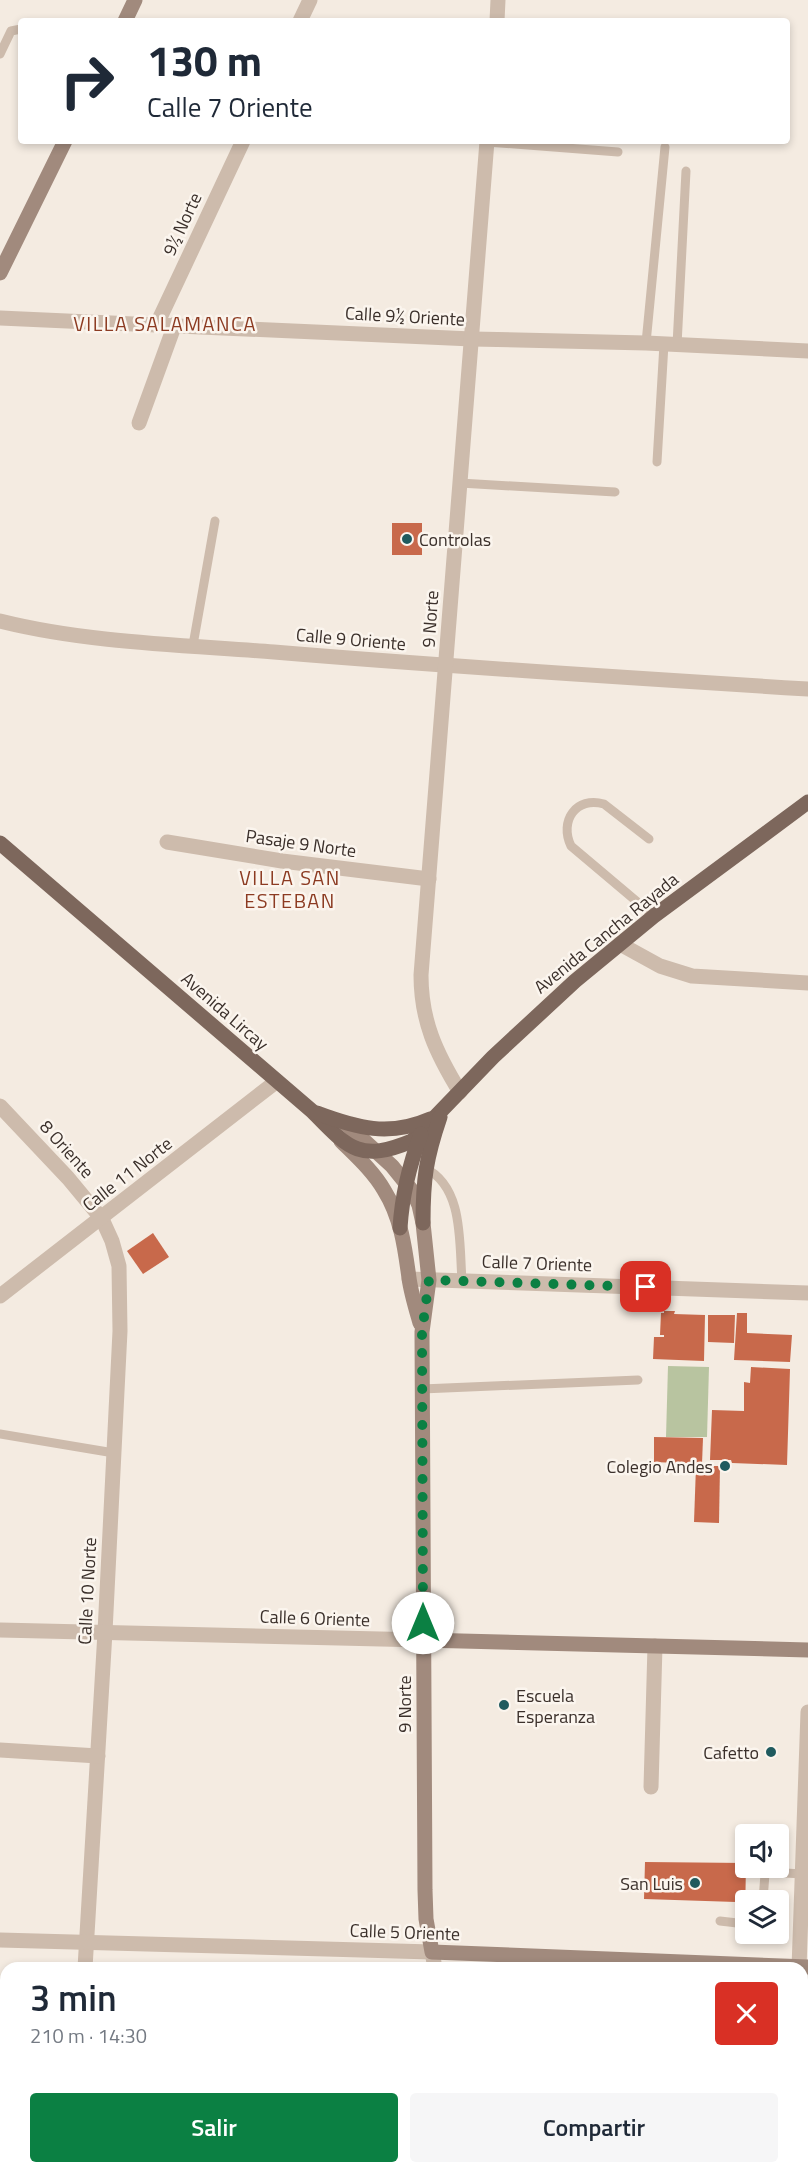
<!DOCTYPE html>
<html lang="es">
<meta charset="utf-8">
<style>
body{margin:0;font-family:"Titillium Web",sans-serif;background:#f6f6f7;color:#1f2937;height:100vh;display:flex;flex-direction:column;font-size:22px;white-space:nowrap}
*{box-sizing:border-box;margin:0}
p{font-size:20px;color:#747a83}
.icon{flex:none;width:33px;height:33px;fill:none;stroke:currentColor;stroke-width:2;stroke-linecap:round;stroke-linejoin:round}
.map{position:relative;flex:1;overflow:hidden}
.side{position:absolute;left:0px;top:1962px;width:808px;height:212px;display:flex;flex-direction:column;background:#fff;border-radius:18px 18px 0 0;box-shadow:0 3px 9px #0003}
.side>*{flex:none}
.guide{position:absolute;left:18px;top:18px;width:772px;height:126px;border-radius:6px;box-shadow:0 3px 9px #0003;background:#fff;color:#1f2937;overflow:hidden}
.buttons{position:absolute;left:735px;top:1824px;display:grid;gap:12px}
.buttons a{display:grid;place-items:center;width:54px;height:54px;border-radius:6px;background:#fff;box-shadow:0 3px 9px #0003;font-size:30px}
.pin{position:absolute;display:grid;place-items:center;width:51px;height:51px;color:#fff;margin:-26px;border-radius:12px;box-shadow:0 3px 9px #0006}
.me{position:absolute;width:66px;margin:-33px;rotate:0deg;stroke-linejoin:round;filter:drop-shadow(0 0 4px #0008)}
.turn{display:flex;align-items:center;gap:21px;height:126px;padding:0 30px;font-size:27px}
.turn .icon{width:78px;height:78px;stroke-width:2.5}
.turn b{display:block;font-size:42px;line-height:51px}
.round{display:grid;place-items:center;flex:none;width:63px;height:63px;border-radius:6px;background:#f6f6f7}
.headline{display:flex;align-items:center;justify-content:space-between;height:102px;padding:0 30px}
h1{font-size:36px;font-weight:600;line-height:45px}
.primary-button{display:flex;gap:12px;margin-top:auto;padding:12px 30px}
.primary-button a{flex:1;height:69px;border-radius:6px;background:#0b8043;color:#fff;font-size:24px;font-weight:600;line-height:69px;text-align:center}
.primary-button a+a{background:#f6f6f7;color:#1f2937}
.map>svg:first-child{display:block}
.green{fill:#b8c4a0}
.building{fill:#c8694b}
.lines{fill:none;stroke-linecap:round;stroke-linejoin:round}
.service{stroke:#cdbbac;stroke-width:9}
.minor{stroke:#cdbbac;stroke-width:15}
.tertiary{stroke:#cdbbac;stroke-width:15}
.secondary{stroke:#a18a7d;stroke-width:15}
.primary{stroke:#7d675c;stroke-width:15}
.route{stroke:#0b8043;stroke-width:10;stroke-dasharray:0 18}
.poi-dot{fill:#1f5a5e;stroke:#fbf5ee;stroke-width:2}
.labels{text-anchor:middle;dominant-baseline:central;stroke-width:5;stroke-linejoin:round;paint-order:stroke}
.street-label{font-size:18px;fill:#3b302b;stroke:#fbf5ee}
.poi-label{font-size:18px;fill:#3b302b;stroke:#fbf5ee;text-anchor:end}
.neighbourhood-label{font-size:20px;letter-spacing:1.5px;fill:#8c3b22;stroke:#fbf5ee}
</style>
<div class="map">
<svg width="808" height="2173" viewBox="0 0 808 2173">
<rect width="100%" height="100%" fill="#f4ebe1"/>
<polygon class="green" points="668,1366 709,1367 707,1437 666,1437"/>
<g class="building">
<rect x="392" y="523" width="30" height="32"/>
<polygon points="153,1233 169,1257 143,1274 127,1251"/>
<polygon points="664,1311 675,1311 674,1314 705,1315 704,1361 653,1359 654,1337 664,1337 664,1335 660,1335 661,1313 664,1313"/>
<polygon points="737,1313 747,1313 747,1333 792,1335 790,1362 734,1360"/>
<polygon points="708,1315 735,1315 734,1343 708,1342"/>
<polygon points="751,1367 790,1369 787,1465 732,1463 731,1460 710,1460 712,1410 744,1411 744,1382 750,1383"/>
<polygon points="654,1437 703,1438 702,1464 654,1462"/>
<polygon points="696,1466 720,1466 719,1523 694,1522"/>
<polygon points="645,1862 746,1863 745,1919 736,1919 736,1902 644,1899"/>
<polygon points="0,1994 6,1994 6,2021 0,2020"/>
</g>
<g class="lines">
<g class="service">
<polyline points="0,54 11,31 21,29"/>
<polyline points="487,142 618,152"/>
<polyline points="646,343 665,147"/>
<polyline points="677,345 686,171"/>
<polyline points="657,462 664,344"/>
<polyline points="460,483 615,492"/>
<polyline points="193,645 215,521"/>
<path d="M 649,839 L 604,804 C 576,796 559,821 571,846 L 654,916"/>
<path d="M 425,1168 C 464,1187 459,1243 462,1280"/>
<polyline points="422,1389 638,1380"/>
<polyline points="0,1434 114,1453"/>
<polyline points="763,1900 765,1874 769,1872 802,1874"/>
<polyline points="720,1921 746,1924"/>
</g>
<g class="minor">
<polyline points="300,21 310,0"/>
<polyline points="497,21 498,0"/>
<polyline points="0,318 472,339 646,343 808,351"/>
<polyline points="157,324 243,141"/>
<polyline points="139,423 175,324"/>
<path d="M 0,621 C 88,643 184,645 274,652 C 452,667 630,678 808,689"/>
<polyline points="167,842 282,861 429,879"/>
<polyline points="620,944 660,966 692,976 808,983"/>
<path d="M 460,1092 C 436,1053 421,1021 421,975 L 487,141"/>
<polyline points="0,1106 68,1178 102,1219 112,1241 119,1266 120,1331 105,1632 85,1968"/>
<polyline points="409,1279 808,1293"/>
<polyline points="0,1296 277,1081"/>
<polyline points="0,1750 98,1756"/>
<polyline points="651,1787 655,1646"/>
<polyline points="432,1952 435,1968"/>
<polyline points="799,1968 808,1712"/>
<polyline points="70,2173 70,2168"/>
<polyline points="427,2173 427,2168"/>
<polyline points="789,2173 789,2168"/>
</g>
<g class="tertiary">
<polyline points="0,1630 423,1640"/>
<polyline points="0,1940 432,1952"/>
</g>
<g class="secondary">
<polyline points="125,21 135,0"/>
<polyline points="0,273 65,141"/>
<polyline points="346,1124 392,1166 413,1192 419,1205 423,1223 429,1280 422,1332 425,1890 426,1919 432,1952 808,1967"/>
<path d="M 341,1141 C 356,1156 373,1171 384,1190 C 401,1217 405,1248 409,1278 C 411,1293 416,1309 420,1323"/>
<polyline points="423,1640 808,1650"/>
</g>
<g class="primary">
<path d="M 0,843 L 312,1111 C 348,1148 359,1163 412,1141 L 493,1057 L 575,981 L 654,916 L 808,802"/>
<path d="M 317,1113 C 357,1128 389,1137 430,1119"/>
<path d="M 423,1223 C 423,1179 426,1158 440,1117"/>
<path d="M 400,1228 C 402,1195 409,1166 421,1134"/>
</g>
</g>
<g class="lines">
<polyline class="route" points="423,1623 422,1332 429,1280 646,1287"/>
</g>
<g class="poi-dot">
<circle cx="407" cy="539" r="6"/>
<circle cx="725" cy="1466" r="6"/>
<circle cx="504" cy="1705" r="6"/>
<circle cx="771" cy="1752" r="6"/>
<circle cx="695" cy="1883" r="6"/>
</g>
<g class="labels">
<g class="street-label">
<text transform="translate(182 224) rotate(-65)">9½ Norte</text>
<text transform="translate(405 316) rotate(3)">Calle 9½ Oriente</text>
<text transform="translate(430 619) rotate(-86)">9 Norte</text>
<text transform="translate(351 639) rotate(5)">Calle 9 Oriente</text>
<text transform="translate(301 843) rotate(8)">Pasaje 9 Norte</text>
<text transform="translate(606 933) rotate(-39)">Avenida Cancha Rayada</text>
<text transform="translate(225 1011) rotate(41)">Avenida Lircay</text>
<text transform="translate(67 1149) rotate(48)">8 Oriente</text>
<text transform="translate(127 1174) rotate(-38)">Calle 11 Norte</text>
<text transform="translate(537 1263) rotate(2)">Calle 7 Oriente</text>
<text transform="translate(87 1591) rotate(-87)">Calle 10 Norte</text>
<text transform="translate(315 1618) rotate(2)">Calle 6 Oriente</text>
<text transform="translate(404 1704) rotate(-90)">9 Norte</text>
<text transform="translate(405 1932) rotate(2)">Calle 5 Oriente</text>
</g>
<g class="poi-label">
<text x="419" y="539" text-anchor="start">Controlas</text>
<text x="713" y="1466">Colegio Andes</text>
<text x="516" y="1695" text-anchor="start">Escuela<tspan x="516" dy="21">Esperanza</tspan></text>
<text x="759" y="1752">Cafetto</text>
<text x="683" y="1883">San Luis</text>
</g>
<g class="neighbourhood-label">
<text x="165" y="323">VILLA SALAMANCA</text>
<text x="290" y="877">VILLA SAN<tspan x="290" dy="23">ESTEBAN</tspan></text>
</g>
</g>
</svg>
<div class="buttons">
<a><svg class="icon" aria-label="sound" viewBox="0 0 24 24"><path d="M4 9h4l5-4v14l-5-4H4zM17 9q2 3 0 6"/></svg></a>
<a><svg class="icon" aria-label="layers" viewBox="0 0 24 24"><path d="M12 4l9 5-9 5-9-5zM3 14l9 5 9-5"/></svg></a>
</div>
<div class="pin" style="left:646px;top:1287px;background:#d93025"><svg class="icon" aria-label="arrive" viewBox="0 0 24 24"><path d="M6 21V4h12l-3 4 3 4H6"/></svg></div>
<svg class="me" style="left:423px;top:1623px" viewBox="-20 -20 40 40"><circle r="19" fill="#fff"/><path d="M0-13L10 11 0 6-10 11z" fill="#0b8043"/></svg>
<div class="guide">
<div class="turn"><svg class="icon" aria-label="right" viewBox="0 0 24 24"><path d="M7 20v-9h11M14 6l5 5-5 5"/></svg><div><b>130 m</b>Calle 7 Oriente</div></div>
</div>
<section class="side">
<div class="headline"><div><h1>3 min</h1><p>210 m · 14:30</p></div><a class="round" style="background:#d93025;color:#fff"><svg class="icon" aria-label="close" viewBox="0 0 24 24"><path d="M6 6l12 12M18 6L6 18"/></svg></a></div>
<div class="primary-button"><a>Salir</a><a>Compartir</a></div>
</section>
</div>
